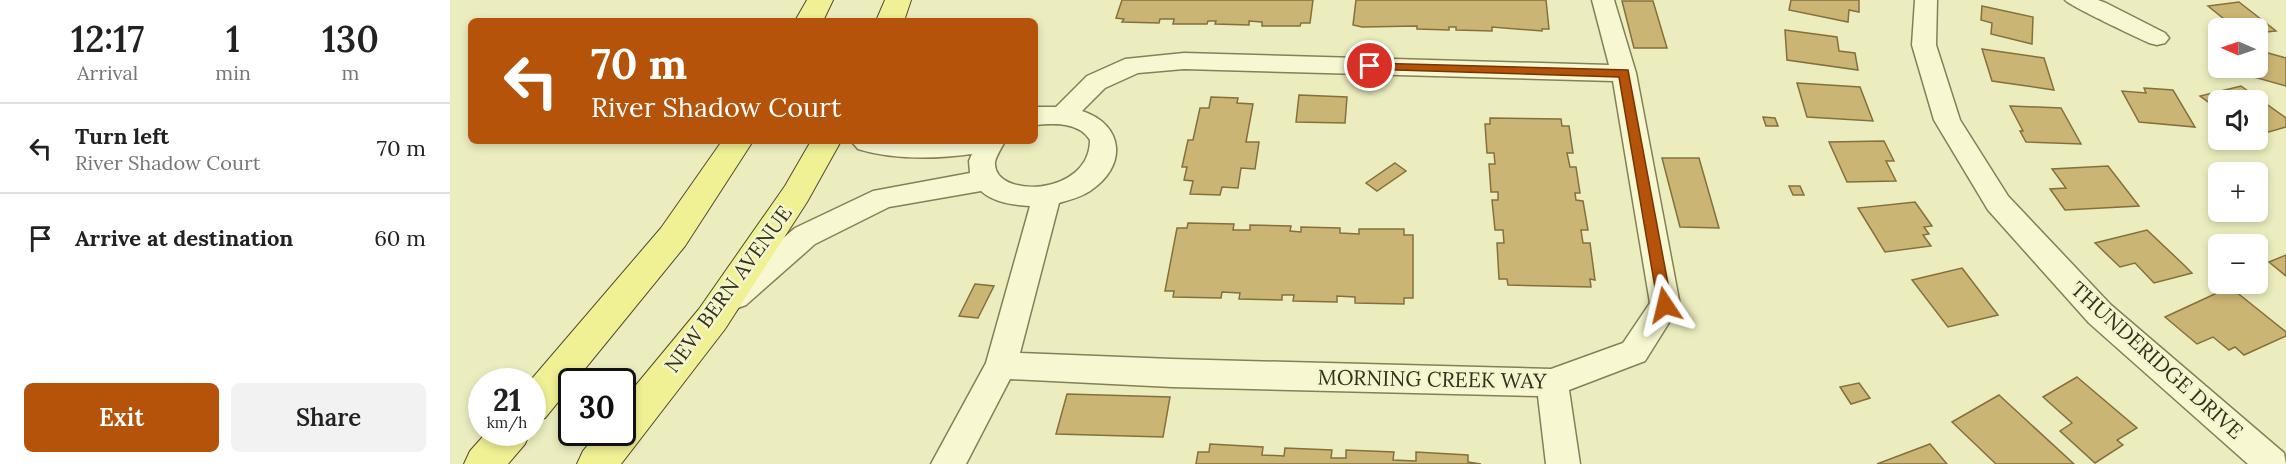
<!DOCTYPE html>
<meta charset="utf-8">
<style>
body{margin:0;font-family:Lora,serif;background:#f2f2f2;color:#222;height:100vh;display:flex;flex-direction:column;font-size:22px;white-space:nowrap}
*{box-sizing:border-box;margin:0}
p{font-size:20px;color:#767676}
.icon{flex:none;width:33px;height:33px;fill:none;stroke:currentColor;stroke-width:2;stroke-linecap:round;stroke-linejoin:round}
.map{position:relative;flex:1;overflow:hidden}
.details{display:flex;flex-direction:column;background:#fff;width:450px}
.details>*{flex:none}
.hud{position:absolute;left:18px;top:18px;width:570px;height:126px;border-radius:9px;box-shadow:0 3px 9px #0003;background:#b45309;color:#fff;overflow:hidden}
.needle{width:39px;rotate:272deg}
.tools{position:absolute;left:1758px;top:18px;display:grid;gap:12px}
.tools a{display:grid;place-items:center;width:60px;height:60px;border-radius:9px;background:#fff;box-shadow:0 3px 9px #0003;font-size:30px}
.speed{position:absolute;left:18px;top:368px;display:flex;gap:12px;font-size:30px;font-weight:700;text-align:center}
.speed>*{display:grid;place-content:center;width:78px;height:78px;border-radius:50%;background:#fff;box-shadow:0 3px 9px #0003;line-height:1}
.speed small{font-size:15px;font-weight:400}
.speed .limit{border:3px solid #111;border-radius:9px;background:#fff;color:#111}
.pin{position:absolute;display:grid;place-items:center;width:51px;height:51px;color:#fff;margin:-26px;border:3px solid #fff;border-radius:50%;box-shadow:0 2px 6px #0007}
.me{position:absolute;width:66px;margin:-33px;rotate:350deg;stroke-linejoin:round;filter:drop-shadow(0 0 4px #0008)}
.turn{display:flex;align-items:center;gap:21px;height:126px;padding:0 24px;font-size:27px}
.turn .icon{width:78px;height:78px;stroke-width:2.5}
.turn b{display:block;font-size:42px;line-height:51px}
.eta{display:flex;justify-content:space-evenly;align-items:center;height:102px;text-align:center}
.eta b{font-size:36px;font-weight:600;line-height:42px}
.primary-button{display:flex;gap:12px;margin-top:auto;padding:12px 24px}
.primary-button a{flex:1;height:69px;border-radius:9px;background:#b45309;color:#fff;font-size:24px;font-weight:600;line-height:69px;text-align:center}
.primary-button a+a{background:#f2f2f2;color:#222}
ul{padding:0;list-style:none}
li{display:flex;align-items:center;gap:18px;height:90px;padding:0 24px;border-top:2px solid #e0e0e0}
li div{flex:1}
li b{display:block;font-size:22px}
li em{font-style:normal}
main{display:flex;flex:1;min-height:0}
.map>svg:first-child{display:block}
.building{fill:#cbb574;stroke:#84703d;stroke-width:1.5}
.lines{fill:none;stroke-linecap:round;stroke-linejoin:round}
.minor-casing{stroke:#857f57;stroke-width:3}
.primary-casing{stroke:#524a2c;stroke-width:2}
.minor{fill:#f7f8d1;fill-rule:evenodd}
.primary{fill:#f0f195;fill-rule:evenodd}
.route{fill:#b45309;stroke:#753606;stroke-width:1.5}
.labels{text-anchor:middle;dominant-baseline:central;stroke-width:5;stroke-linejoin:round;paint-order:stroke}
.street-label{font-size:21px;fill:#35301c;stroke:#f3f5ce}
</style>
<main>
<section class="details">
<div class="eta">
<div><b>12:17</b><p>Arrival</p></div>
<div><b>1</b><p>min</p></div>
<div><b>130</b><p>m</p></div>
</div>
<ul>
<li><svg class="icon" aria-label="left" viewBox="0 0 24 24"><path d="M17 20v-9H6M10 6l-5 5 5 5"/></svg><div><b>Turn left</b><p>River Shadow Court</p></div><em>70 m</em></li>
<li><svg class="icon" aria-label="arrive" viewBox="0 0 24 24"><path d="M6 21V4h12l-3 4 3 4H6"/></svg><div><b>Arrive at destination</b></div><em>60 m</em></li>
</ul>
<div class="primary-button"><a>Exit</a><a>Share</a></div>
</section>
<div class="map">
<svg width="1836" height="464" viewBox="0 0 1836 464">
<rect width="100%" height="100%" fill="#ecedbe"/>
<g class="building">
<polygon points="672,0 863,0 860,23 851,23 850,26 812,26 812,22 799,21 799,25 765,24 766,21 758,21 757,24 723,24 724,19 710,19 709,23 672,22 674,19 666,18"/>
<polygon points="906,0 1096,0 1099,29 1092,29 1092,31 1042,27 1042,31 1006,30 1006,27 999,27 999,30 967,29 967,26 912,27 903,25"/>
<polygon points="1341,0 1409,0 1409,12 1399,10 1398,22 1339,10"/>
<polygon points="1172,1 1203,1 1217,48 1184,48"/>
<polygon points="1789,2 1826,31 1808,33 1808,28 1776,28 1766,20 1774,19 1758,6"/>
<polygon points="1532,6 1583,17 1582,44 1541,34 1542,23 1531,20"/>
<polygon points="1335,30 1387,37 1389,51 1405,53 1408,70 1337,60"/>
<polygon points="1532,49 1594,58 1604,90 1542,81"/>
<polygon points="1811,51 1836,58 1836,86 1793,74 1793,68 1808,68 1808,64 1811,65"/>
<polygon points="1347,83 1410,87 1423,121 1357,117"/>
<polygon points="1791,86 1836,118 1836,127 1808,135 1808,100 1768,100 1768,109 1750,96"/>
<polygon points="1694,88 1723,90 1745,127 1689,122 1672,91 1696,93"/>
<polygon points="849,95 897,97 895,123 846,122"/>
<polygon points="761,97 788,98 787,103 803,104 796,142 809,142 805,169 791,168 788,188 772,187 770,195 740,194 743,181 734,180 737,167 732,167 738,140 743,140 750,108 759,108"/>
<polygon points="1560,106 1611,108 1631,144 1576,142 1570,131 1573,131"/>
<polygon points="1313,117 1325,118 1328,126 1316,126"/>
<polygon points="1040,118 1111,119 1112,126 1119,126 1123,153 1117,153 1120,167 1126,167 1130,193 1125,193 1126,200 1133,201 1138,230 1131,230 1133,243 1140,243 1145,280 1140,279 1141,287 1058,285 1057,279 1049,279 1047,243 1054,243 1053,230 1045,230 1042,200 1048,200 1048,192 1041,192 1039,164 1045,164 1044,153 1037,153 1035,124 1040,124"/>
<polygon points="1434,141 1444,161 1436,161 1446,181 1397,182 1379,142"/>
<polygon points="1212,158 1249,158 1269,228 1230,227"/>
<polygon points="945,163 956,171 927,191 916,183"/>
<polygon points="1658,166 1689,206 1615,210 1600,189 1616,188 1602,169"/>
<polygon points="1339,186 1350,186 1354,195 1343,195"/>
<polygon points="1465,202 1482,226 1474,227 1479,234 1473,235 1481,246 1435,252 1408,208"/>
<polygon points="738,223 784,224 783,230 800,230 800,225 841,226 840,231 851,232 851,227 890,228 890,233 909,234 909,229 954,229 954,235 963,235 963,298 954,298 954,304 905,303 905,297 887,296 887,302 843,301 844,295 832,295 832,300 789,299 790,293 772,292 771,298 723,297 724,291 715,291 727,228 737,228"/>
<polygon points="1697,230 1735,266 1742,273 1704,283 1685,263 1670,267 1645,243"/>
<polygon points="1836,255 1836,276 1819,262"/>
<polygon points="1512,268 1548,315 1498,327 1462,280"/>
<polygon points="525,284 544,286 528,318 509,316"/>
<polygon points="1780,287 1836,332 1836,336 1794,355 1785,347 1779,350 1763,337 1747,344 1715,317"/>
<polygon points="1627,377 1687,428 1667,440 1673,445 1645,463 1610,431 1622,423 1593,397"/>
<polygon points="1409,383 1420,398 1401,404 1390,387"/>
<polygon points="617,394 720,397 713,437 606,434"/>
<polygon points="1549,395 1624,464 1546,464 1502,422"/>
<polygon points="760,444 813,447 812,455 834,456 835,448 882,450 881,458 896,458 896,450 944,452 943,460 966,461 966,452 1018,455 1018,462 1031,464 746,464 748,452 759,452"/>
<polygon points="1480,444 1497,464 1427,464"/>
</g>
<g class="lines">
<g class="minor-casing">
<g id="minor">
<path d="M 1142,0 L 1164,0 L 1186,73 L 1230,305 L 1195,361 L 1119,390 L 1130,464 L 1096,464 L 1088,396 L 722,387 L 560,379 L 516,464 L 481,464 L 536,363 L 580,206 C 564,205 544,203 531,191 L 439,207 L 365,244 L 296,305 L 285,309 L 274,305 L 270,297 L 274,289 L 345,228 L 423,191 L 520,173 L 519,161 L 522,154 C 485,159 444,160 408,149 L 401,141 L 555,141 C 552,147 546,156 545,162 C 542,199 640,197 640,140 C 629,122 604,123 585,125 L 585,107 L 606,107 L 637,76 L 675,59 L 734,53 L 1159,65 ZM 734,69 L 1163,81 L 1200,303 L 1173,343 L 1101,369 L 722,359 L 570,353 L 609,203 C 619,200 631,197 640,191 C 677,167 675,125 632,111 L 655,88 L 688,73 Z"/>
<polygon points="1465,0 1487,0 1486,45 1510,120 1558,196 1661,305 1834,453 1836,464 1798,464 1639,323 1538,210 1484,120 1462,45"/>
<path d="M 1615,0 L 1648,0 L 1656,3 L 1715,33 L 1719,38 L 1715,43 L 1707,45 L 1699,43 C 1686,37 1618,5 1615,0 Z"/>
</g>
</g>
<g class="primary-casing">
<g id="primary">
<polygon points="357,0 383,0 373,21 345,21"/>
<polygon points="435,0 461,0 454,21 426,21"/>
<polygon points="272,141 303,141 235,246 125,381 122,381 122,385 95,418 82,422 82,381 80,381 211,228"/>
<polygon points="361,141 391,141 357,202 275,329 171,464 127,464 133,451 149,432 172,432 172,402 249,309 335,186"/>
<polygon points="37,432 80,432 75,444 58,464 14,464 20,451"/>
</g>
</g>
<use href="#minor" class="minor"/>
<use href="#primary" class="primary"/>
</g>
<polygon class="route" points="920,63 1178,70 1222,305 1220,309 1210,309 1208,305 1169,77 915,69 915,64"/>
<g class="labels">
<g class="street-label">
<text transform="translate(278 289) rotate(-54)">NEW BERN AVENUE</text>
<text transform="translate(1707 360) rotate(42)">THUNDERIDGE DRIVE</text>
<text transform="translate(982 379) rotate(1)">MORNING CREEK WAY</text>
</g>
</g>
</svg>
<div class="tools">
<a><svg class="needle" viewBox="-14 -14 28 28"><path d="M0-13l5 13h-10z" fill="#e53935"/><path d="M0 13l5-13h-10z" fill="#767676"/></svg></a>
<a><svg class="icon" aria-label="sound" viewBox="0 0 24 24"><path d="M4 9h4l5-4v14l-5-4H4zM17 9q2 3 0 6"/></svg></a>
<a>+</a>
<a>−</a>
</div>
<div class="speed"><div>21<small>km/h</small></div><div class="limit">30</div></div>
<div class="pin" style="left:920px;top:66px;background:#d93025"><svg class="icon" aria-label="arrive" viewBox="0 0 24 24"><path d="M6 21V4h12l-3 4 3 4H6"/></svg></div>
<svg class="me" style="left:1215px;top:305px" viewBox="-20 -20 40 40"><path d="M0-17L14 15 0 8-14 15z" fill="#b45309" stroke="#fff" stroke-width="4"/></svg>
<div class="hud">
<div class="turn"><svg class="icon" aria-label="left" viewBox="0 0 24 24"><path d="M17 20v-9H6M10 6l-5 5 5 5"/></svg><div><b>70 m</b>River Shadow Court</div></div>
</div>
</div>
</main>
